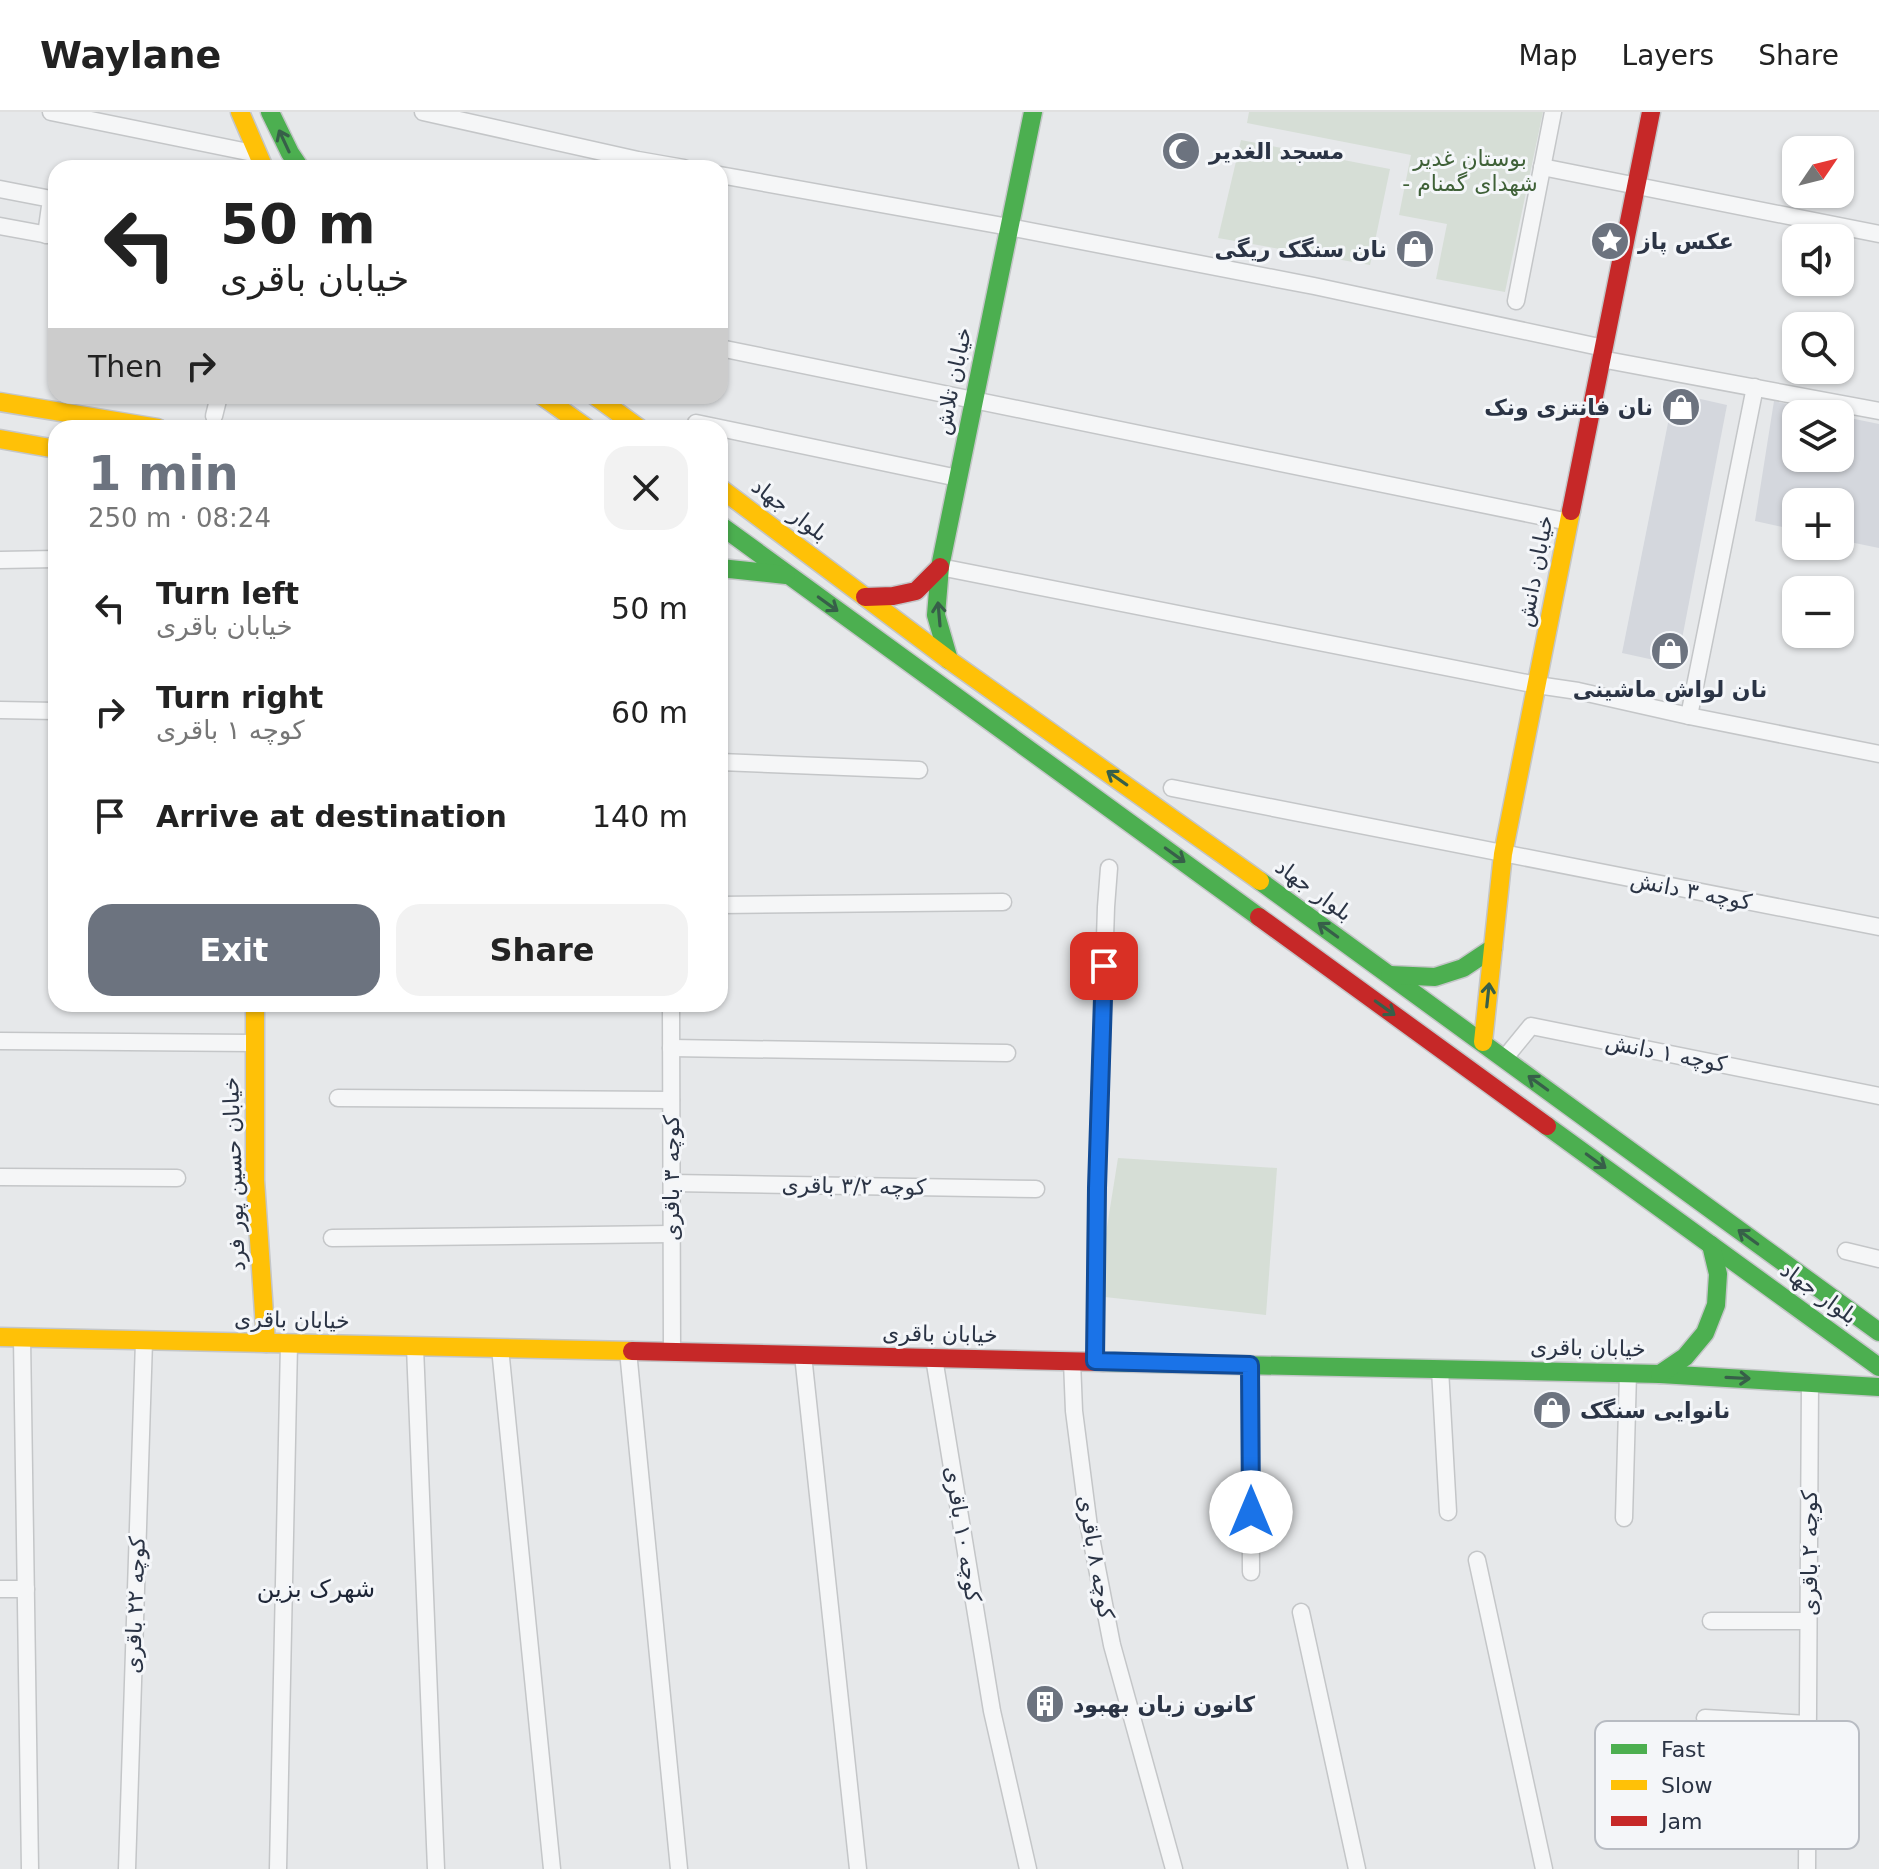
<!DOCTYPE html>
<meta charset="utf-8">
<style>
body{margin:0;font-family:"DejaVu Sans",Vazirmatn,sans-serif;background:#f2f2f2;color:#222;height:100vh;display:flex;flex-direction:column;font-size:30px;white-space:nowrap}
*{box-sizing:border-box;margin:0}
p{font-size:26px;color:#767676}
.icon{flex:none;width:44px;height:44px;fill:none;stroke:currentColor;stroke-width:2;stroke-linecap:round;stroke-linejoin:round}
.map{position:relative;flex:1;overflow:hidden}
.panel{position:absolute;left:48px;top:308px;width:680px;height:592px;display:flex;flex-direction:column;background:#fff;border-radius:24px;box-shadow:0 2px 6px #0004}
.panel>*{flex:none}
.guide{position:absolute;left:48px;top:48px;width:680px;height:244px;border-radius:24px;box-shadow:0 2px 6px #0004;background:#fff;color:#222;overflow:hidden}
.needle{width:52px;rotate:55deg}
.fabs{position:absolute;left:1782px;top:24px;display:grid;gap:16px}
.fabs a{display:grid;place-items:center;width:72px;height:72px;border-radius:16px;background:#fff;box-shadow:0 2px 6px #0004;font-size:40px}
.pin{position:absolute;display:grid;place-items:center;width:68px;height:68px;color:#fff;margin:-34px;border-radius:16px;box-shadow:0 4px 12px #0006}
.me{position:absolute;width:88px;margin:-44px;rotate:0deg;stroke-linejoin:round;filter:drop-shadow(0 0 6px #0008)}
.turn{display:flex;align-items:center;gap:28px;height:168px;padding:0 40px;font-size:36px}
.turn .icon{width:104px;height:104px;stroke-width:2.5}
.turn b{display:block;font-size:56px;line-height:68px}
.then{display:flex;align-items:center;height:76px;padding:0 40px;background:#0003;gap:16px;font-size:30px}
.round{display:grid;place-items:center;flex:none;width:84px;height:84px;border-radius:24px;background:#f2f2f2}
.headline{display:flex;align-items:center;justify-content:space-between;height:136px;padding:0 40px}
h1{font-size:48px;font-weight:800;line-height:60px;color:#6c737f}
.action{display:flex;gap:16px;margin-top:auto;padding:16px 40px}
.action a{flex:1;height:92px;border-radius:24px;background:#6c737f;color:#fff;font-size:32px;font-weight:800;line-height:92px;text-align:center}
.action a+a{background:#f2f2f2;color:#222}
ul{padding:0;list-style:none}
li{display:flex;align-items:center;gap:24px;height:104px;padding:0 40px}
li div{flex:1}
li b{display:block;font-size:30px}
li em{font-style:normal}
header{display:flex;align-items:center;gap:48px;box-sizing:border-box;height:112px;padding:0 40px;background:#fff;border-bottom:2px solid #e0e0e0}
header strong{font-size:38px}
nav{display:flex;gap:44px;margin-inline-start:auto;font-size:28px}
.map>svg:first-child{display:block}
.built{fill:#d4d7dd}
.green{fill:#d6ded6}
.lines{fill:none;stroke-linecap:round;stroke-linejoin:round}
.street-casing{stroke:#c4c6c8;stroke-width:19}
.fast-casing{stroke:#c4c6c8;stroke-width:21}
.slow-casing{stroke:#c4c6c8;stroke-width:21}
.jam-casing{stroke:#c4c6c8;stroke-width:21}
.street{stroke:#f5f6f7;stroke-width:16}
.fast{stroke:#4caf50;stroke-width:18}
.slow{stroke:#ffc107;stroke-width:18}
.jam{stroke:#c62828;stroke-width:18}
.oneway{stroke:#375f49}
.route-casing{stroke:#114b97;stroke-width:20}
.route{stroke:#1a73e8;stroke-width:14}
.labels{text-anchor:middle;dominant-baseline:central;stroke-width:6;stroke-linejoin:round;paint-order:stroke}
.poi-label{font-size:22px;font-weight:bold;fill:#2b3445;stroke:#f4f6f9;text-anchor:start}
.park-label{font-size:22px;fill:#3f6138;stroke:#f4f6f9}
.street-label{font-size:22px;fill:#2b3445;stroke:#f4f6f9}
.neighbourhood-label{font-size:24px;fill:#1d2536;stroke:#f4f6f9}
.key{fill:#f4f6f9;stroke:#b8bcc3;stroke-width:2}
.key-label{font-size:22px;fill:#2b3445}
</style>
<header>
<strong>Waylane</strong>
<nav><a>Map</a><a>Layers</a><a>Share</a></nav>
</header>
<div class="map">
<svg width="1879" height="1757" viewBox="0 0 1879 1757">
<rect width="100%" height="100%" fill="#e6e8ea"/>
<g class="built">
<polygon points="1674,281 1727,293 1677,553 1622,541"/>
<polygon points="1774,289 1833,302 1796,302 1796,346 1840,346 1840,304 1879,312 1879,436 1840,428 1840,390 1796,390 1796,418 1755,409"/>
</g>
<g class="green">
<polygon points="1249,0 1543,0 1505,180 1436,167 1447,112 1399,103 1411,43 1247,11"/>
<polygon points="1241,28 1390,57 1370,153 1218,126"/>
<polygon points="1118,1046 1277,1056 1266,1203 1096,1184"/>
</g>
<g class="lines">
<g class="street-casing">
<g id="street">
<polyline points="51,0 258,42"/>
<polyline points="423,0 638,48 684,56"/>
<polyline points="1542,55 1879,122"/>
<polyline points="720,63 1009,115 1314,174 1604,236"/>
<polyline points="0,77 51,87 46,123"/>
<polyline points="0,114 54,124"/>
<polyline points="1516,189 1553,0"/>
<polyline points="720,236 1569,410"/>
<polyline points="1601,247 1879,299"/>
<polyline points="214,304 219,284"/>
<polyline points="696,311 958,366"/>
<polyline points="0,448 56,447"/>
<polyline points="940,455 1537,573 1578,579 1689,604 1879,642"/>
<polyline points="0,598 56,599"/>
<polyline points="1689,604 1755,275"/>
<polyline points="720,650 919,658"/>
<polyline points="1172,676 1879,815"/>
<polyline points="720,793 1003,790"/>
<polyline points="671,892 672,1240"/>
<polyline points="0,929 254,931"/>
<polyline points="671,936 1007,941"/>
<polyline points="1504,947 1531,914 1879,984"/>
<polyline points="338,986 671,988"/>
<polyline points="0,1065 177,1066"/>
<polyline points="672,1071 1036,1077"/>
<polyline points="332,1126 672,1122"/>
<polyline points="1846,1139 1879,1147"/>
<polyline points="22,1226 30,1757"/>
<polyline points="415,1235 436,1757"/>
<polyline points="500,1236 552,1757"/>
<polyline points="628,1239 679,1757"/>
<polyline points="803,1243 858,1757"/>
<polyline points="934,1246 992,1599 1028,1757"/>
<polyline points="1072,1249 1074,1299 1089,1415 1112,1533 1174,1757"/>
<polyline points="1095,1249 1097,1076 1106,795 1109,756"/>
<polyline points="1250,1253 1251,1460"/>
<polyline points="1440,1257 1448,1400"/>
<polyline points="1624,1406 1628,1261"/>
<polyline points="1477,1448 1544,1757"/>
<polyline points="0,1477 26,1477"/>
<polyline points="1301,1500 1357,1757"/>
<polyline points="1711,1509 1808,1509"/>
<polyline points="1705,1606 1808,1612"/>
<polyline points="1713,1709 1807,1713"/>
<polyline points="127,1757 144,1229"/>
<polyline points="278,1757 289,1232"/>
<polyline points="1807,1757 1810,1270"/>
</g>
</g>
<g class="fast-casing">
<g id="fast">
<polyline points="270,0 290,41 300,56"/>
<polyline points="720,413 1259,805"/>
<polyline points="720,456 786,463"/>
<polyline points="949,548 936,503 940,455 1033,0"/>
<polyline points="1260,769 1879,1220"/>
<polyline points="1390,863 1435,865 1463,856 1493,836"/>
<polyline points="1547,1014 1879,1255"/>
<polyline points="1103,1250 1660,1262 1879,1275"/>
<polyline points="1660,1262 1685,1245 1705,1221 1716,1193 1718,1162 1711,1133"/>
</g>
</g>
<g class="slow-casing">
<g id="slow">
<polyline points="240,0 264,56"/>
<polyline points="542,284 587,316"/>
<polyline points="595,284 639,316"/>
<polyline points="0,290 158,316"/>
<polyline points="0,327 56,337"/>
<polyline points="720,376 949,548 1260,769"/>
<polyline points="255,892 255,1068 266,1231"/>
<polyline points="1483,930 1503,742 1571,399"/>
<polyline points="0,1225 632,1239"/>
</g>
</g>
<g class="jam-casing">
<g id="jam">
<polyline points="1571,399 1651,0"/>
<polyline points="865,485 893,484 916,479 940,455"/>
<polyline points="1259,805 1547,1014"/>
<polyline points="632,1239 1103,1250"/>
</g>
</g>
<use href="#street" class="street"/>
<use href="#fast" class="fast"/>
<use href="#slow" class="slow"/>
<use href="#jam" class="jam"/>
</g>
<defs><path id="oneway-shaft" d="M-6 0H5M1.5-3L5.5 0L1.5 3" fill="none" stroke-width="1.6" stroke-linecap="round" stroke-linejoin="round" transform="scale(2)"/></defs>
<g class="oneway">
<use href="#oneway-shaft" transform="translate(284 29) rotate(-115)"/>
<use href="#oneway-shaft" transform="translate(828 492) rotate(36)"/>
<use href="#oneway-shaft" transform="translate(939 502) rotate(-95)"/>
<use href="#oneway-shaft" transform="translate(1117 666) rotate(-145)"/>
<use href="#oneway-shaft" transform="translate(1175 743) rotate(36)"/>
<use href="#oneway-shaft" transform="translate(1328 818) rotate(-144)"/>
<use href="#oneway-shaft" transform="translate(1488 883) rotate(-84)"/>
<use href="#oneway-shaft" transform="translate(1385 896) rotate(36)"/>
<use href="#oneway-shaft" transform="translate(1538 971) rotate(-144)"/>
<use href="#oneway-shaft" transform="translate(1596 1049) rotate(36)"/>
<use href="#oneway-shaft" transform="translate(1748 1125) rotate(-144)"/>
<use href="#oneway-shaft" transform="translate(1738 1266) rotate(3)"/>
</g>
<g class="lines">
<g class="route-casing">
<polyline id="route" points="1104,854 1097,1076 1095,1249 1250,1253 1251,1400"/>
</g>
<use href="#route" class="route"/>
</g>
<defs>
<g id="mosque-disc" transform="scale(2)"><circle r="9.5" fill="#6c737f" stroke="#f4f6f9"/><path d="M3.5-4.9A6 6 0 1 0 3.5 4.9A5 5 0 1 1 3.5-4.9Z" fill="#fff"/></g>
<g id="sight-disc" transform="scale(2)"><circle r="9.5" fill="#6c737f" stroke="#f4f6f9"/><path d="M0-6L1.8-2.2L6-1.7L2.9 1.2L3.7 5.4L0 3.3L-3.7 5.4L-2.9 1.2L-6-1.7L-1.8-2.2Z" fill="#fff"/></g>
<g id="shop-disc" transform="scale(2)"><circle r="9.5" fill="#6c737f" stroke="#f4f6f9"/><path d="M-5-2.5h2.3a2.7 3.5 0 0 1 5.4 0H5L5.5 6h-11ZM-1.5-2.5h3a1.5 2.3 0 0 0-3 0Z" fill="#fff"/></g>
<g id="building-disc" transform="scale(2)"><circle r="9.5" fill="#6c737f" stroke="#f4f6f9"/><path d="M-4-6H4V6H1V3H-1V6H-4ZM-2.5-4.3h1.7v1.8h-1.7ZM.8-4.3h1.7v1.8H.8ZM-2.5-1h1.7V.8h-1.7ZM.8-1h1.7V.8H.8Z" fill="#fff"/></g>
</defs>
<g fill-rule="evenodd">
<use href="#mosque-disc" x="1181" y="39"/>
<use href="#sight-disc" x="1610" y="129"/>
<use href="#shop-disc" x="1415" y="137"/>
<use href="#shop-disc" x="1681" y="295"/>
<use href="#shop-disc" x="1670" y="539"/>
<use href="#shop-disc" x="1552" y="1298"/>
<use href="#building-disc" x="1045" y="1592"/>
</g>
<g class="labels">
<g class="poi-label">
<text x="1209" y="39">مسجد الغدیر</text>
<text x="1638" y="129">عکس پاز</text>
<text x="1387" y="137" text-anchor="end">نان سنگک ریگی</text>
<text x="1653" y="295" text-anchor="end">نان فانتزى ونک</text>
<text x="1670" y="577" text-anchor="middle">نان لواش ماشينى</text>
<text x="1580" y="1298">نانوایی سنگک</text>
<text x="1073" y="1592">کانون زبان بهبود</text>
</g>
<g class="park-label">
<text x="1470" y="46">بوستان غدیر<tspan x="1470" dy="25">- شهدای گمنام</tspan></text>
</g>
<g class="street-label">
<text transform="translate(953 269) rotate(-78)">خیابان تلاش</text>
<text transform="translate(790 398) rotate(37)">بلوار جهاد</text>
<text transform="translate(1535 459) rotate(-79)">خیابان دانش</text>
<text transform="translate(1314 778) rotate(36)">بلوار جهاد</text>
<text transform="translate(1691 779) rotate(11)">کوچه ۳ دانش</text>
<text transform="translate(1666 941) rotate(11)">کوچه ۱ دانش</text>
<text transform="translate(234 1062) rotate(-92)">خیابان حسین پور فرد</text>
<text transform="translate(671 1066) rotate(-90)">کوچه ۳ باقری</text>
<text transform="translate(854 1074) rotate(1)">کوچه ۳/۲ باقری</text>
<text transform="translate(1819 1181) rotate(36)">بلوار جهاد</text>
<text transform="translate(292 1208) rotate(1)">خیابان باقری</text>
<text transform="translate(940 1222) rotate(1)">خیابان باقری</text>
<text transform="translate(1588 1236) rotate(1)">خیابان باقری</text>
<text transform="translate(963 1422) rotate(81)">کوچه ۱۰ باقری</text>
<text transform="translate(1809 1441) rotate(-90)">کوچه ۲ باقری</text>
<text transform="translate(1096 1445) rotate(80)">کوچه ۸ باقری</text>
<text transform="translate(135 1493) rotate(-88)">کوچه ۲۲ باقری</text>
</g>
<g class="neighbourhood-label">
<text x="316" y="1477">شهرک بزین</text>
</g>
</g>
<rect x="1595" y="1609" width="264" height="128" rx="12" class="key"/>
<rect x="1611" y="1632" width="36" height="10" fill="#4caf50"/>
<rect x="1611" y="1668" width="36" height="10" fill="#ffc107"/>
<rect x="1611" y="1704" width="36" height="10" fill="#c62828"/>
<g class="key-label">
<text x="1661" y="1645">Fast</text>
<text x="1661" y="1681">Slow</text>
<text x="1661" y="1717">Jam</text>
</g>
</svg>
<div class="fabs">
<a><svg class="needle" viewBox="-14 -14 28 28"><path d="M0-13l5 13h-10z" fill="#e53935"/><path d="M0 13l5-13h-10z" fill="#767676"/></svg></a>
<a><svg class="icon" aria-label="sound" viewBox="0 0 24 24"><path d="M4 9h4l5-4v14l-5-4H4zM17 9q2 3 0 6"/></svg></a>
<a><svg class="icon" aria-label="search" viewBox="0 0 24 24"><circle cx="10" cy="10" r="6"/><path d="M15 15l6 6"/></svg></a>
<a><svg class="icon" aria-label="layers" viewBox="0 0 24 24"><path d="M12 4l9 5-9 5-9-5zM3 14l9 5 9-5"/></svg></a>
<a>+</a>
<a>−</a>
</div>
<div class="pin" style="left:1104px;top:854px;background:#d93025"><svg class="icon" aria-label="arrive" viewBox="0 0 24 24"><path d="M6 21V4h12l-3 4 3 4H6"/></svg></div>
<svg class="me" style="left:1251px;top:1400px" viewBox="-20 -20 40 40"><circle r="19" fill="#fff"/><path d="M0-13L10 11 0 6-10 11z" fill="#1a73e8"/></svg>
<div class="guide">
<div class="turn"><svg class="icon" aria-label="left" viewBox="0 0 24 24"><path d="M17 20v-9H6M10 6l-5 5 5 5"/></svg><div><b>50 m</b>خیابان باقری</div></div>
<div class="then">Then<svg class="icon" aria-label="right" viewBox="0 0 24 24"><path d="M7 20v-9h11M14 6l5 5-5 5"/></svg></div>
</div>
<section class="panel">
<div class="headline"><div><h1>1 min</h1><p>250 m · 08:24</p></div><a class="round"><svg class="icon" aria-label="close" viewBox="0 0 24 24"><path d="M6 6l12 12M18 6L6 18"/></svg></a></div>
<ul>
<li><svg class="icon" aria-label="left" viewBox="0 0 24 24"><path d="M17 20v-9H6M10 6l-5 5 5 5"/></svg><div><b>Turn left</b><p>خیابان باقری</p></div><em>50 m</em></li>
<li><svg class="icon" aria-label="right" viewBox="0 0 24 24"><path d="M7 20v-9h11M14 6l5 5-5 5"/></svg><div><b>Turn right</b><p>کوچه ۱ باقری</p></div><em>60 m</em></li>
<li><svg class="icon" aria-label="arrive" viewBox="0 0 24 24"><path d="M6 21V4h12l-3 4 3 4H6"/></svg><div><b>Arrive at destination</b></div><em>140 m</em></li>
</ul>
<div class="action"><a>Exit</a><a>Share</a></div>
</section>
</div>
